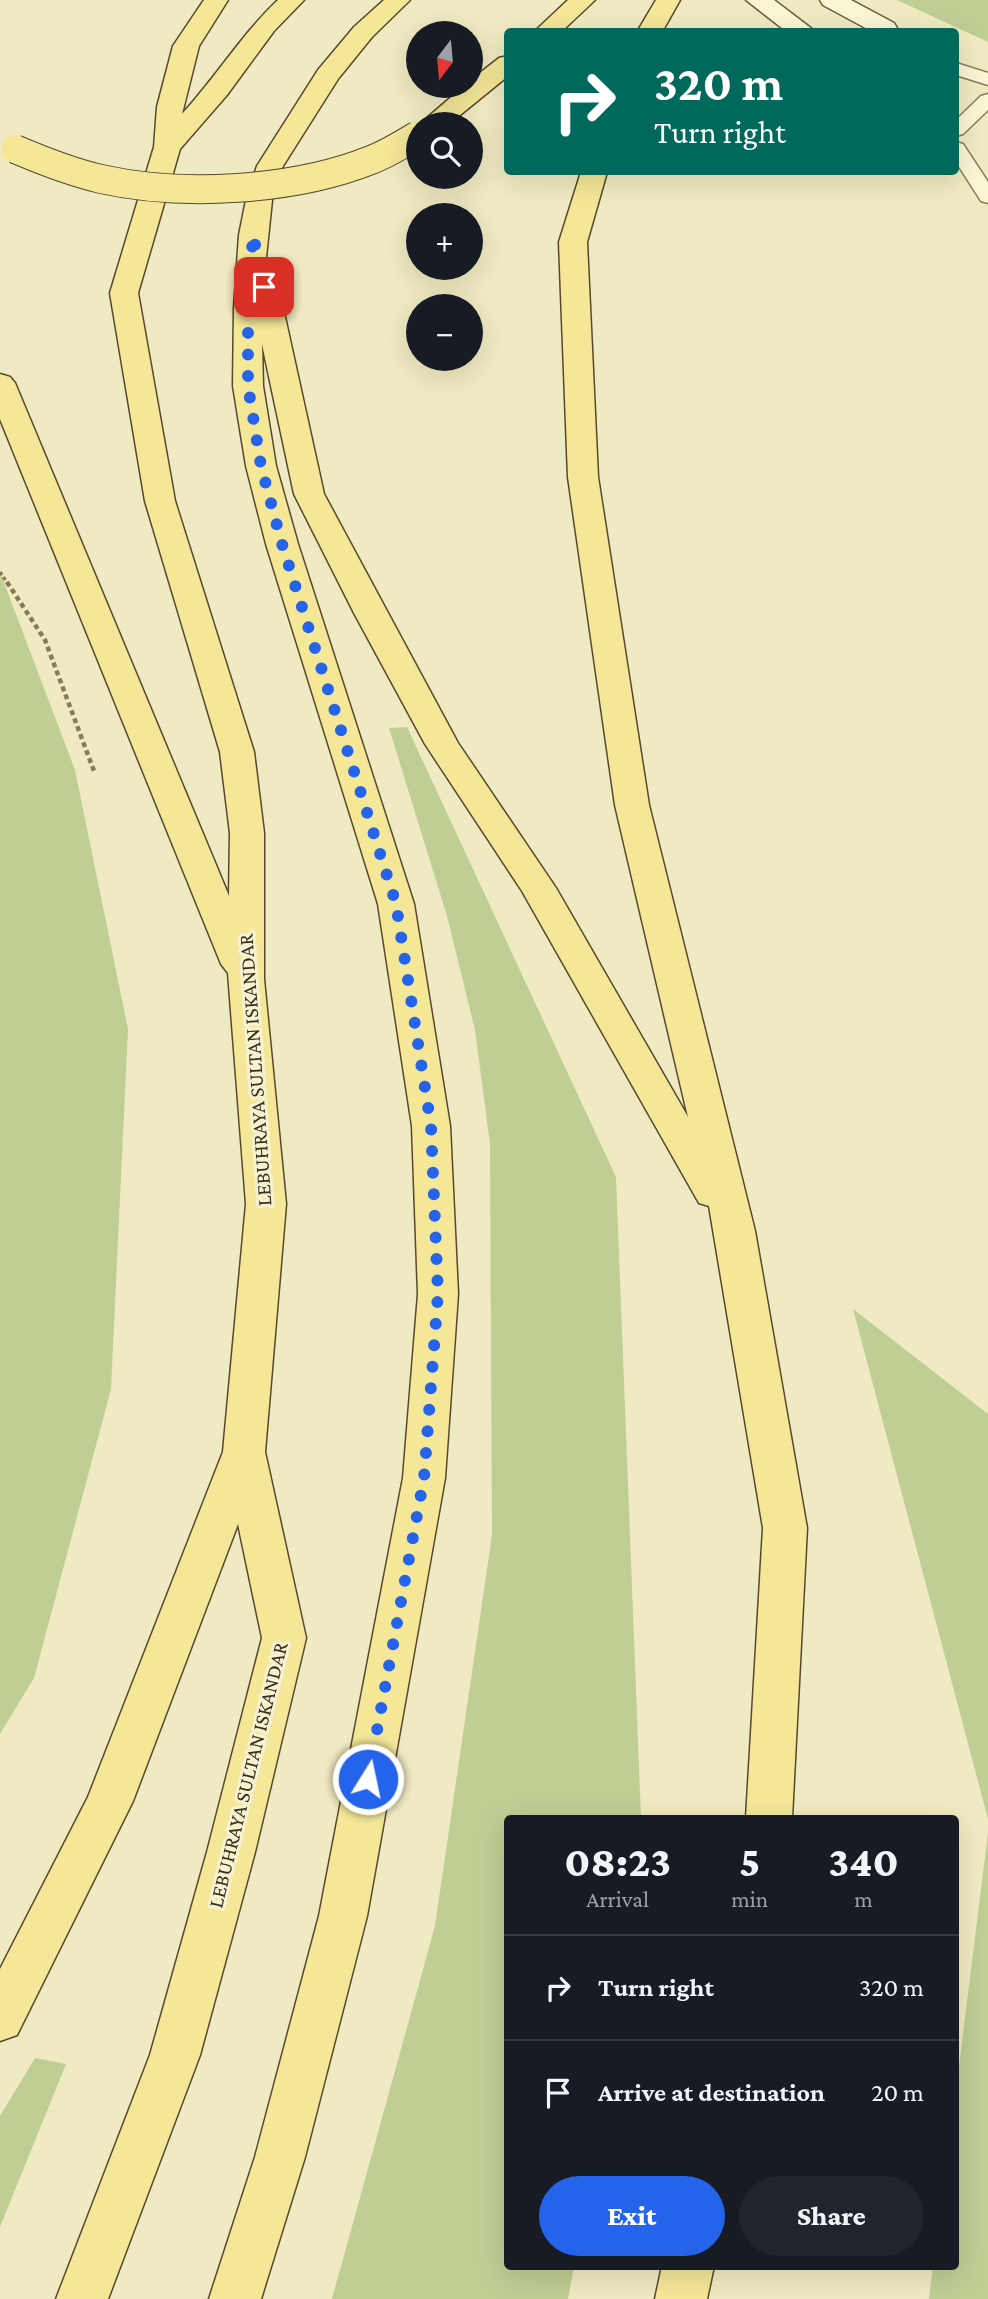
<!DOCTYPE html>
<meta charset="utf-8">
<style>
body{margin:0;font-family:"Crimson Pro",serif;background:#20242c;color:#f1f3f6;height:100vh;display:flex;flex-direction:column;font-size:26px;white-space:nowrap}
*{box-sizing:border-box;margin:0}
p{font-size:23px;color:#9ea1a6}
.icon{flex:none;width:38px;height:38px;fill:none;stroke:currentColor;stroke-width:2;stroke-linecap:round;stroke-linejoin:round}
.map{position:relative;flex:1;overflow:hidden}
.side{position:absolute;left:504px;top:1815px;width:455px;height:455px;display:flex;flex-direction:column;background:#171b24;border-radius:7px;box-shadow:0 7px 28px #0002}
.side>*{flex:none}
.guide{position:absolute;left:504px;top:28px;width:455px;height:147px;border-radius:7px;box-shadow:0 7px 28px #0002;background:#00695c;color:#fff;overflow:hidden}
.needle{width:46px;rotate:196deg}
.buttons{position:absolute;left:406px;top:21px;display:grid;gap:14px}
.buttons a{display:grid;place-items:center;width:77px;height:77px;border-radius:50%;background:#171b24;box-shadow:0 7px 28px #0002;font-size:35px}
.pin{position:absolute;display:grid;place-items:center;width:60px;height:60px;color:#fff;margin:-30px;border-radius:14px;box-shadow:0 4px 10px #0006}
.me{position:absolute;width:77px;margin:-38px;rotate:10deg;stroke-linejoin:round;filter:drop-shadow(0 0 5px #0008)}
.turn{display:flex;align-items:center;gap:24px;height:147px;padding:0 35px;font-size:32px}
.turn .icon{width:91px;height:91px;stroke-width:2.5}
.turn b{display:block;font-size:49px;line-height:60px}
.eta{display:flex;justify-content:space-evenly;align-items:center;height:119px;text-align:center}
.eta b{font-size:42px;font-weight:800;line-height:49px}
.cta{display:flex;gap:14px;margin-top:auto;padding:14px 35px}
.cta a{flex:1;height:80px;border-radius:42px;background:#2563eb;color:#fff;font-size:28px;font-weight:800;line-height:80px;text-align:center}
.cta a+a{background:#20242c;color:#f1f3f6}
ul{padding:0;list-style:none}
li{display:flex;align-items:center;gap:21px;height:105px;padding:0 35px;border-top:2px solid #363941}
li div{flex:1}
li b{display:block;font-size:26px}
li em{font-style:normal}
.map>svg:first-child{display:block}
.green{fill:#bece95}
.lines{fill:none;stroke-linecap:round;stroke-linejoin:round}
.lane-casing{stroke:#8a7b58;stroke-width:3}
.secondary-casing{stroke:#6c5c3b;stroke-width:3}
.primary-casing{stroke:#58482d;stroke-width:3}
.path-far1{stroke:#8a7b58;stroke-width:3.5;stroke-dasharray:3.5 2.5;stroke-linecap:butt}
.path{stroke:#8a7b58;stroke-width:4.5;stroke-dasharray:5 3.5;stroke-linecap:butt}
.lane{fill:#faf5d5;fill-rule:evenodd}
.secondary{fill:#faf5d5;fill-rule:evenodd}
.primary{fill:#f4e798;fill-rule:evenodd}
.primary-bridge-casing{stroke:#58482d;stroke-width:30;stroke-linecap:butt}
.primary-bridge{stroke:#f4e798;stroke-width:28}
.route{stroke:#2563eb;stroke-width:12;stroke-dasharray:0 21.6}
.labels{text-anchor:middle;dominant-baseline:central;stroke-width:6;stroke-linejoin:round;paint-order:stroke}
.street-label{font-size:21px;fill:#39301d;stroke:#f7f2d2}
</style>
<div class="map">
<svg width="988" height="2299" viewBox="0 0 988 2299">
<rect width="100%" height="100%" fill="#f0eac2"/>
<g class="green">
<polygon points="897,0 988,0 988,42"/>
<polygon points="0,572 75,770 128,1029 111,1389 34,1678 0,1734"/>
<polygon points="407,727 616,1177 641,1818 508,1818 508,2266 574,2266 568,2299 332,2299 435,1926 492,1535 490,1144 475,1030 447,916 389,728"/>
<polygon points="853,1309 988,1414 988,1819"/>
<polygon points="988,1833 988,2299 929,2299 933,2266 956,2266 956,2090"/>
<polygon points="35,2058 66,2064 0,2227 0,2116"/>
</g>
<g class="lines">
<g class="lane-casing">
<g id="lane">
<polygon points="956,63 988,73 988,85 956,75"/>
<polygon points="988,94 988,110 963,134 956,136 956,120 981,96"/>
<polygon points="956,142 963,144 988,182 988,203 981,201 956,162"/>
</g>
</g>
<g class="secondary-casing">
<g id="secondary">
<polygon points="746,0 774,0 816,32 787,32"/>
<polygon points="820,0 851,0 894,23 897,28 895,32 873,32 823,5"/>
</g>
</g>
<g class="primary-casing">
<g id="primary">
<path d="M 204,0 L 228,0 L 199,46 L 182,114 C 216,77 242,34 278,0 L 304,0 L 274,31 L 227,95 L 180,149 L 138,293 L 175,501 L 254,752 L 264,833 L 264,979 L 286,1204 L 265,1452 L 306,1638 L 255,1852 L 200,2055 L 108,2299 L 56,2299 L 150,2055 L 207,1852 L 262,1638 L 238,1524 L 133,1801 L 17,2035 L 0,2041 L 0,1969 L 88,1797 L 223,1452 L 246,1204 L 228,973 L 221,964 L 0,419 L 0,374 L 10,377 L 15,383 L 229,896 L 230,833 L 220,752 L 145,501 L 110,293 L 154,147 L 157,107 L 173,46 Z"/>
<polygon points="384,0 410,0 372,37 338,79 283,166 272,200 264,277 274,279 278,285 324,494 458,743 556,888 688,1117 615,805 568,477 559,242 581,172 607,172 587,242 598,477 649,805 755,1231 807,1528 792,1818 746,1818 763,1528 709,1206 699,1203 522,891 425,744 354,613 294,494 262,344 263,386 276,466 298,544 414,904 450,1126 458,1294 445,1478 367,1916 305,2157 261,2299 209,2299 255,2157 319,1916 403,1478 418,1294 412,1126 378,904 266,544 246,466 233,386 234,308 239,235 246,200 257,166 318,70 354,27"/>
<polygon points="568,0 595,0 561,32 534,32"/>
<polygon points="656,0 680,0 662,32 637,32"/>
<polygon points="508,56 508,76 449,124 420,124 464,86 471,86 471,80 499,58"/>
<polygon points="662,2266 714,2266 707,2299 655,2299"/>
</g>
</g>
<polyline class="path-far1" points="0,572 8,584"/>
<polyline class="path" points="7,582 45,640 94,771"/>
<use href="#lane" class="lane"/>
<use href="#secondary" class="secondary"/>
<use href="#primary" class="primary"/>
<g class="primary-bridge-casing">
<path id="primary-bridge" d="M 15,149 C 43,161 71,172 101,179 C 182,197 293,191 371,160 C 387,154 403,144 418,135"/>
</g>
<use href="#primary-bridge" class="primary-bridge"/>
</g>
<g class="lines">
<polyline class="route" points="264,287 253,235 248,308 248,386 261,466 282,544 396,904 431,1126 438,1294 424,1478 368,1779"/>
</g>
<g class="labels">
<g class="street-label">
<text transform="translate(255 1070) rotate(-94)">LEBUHRAYA SULTAN ISKANDAR</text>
<text transform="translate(248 1775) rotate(-76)">LEBUHRAYA SULTAN ISKANDAR</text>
</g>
</g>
</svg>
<div class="buttons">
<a><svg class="needle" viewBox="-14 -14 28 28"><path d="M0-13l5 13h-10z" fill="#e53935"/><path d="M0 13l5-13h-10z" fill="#9ea1a6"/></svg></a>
<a><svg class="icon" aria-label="search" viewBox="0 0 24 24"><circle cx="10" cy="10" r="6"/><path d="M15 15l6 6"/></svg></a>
<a>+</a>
<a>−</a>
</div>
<div class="pin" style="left:264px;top:287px;background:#d93025"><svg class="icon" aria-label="arrive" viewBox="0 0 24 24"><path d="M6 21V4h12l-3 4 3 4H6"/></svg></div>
<svg class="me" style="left:368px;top:1779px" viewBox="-20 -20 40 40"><circle r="17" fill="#2563eb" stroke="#fff" stroke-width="3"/><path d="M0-11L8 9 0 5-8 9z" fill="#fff"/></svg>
<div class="guide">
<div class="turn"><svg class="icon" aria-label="right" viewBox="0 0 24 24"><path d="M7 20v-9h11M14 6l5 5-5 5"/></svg><div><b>320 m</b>Turn right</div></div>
</div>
<section class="side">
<div class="eta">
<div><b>08:23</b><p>Arrival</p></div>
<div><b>5</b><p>min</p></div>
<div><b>340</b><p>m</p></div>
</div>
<ul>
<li><svg class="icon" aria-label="right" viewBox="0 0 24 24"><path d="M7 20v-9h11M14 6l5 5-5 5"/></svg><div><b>Turn right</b></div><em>320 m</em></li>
<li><svg class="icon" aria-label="arrive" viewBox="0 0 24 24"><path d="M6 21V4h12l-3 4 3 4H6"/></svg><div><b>Arrive at destination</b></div><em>20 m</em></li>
</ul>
<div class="cta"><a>Exit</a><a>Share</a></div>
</section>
</div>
